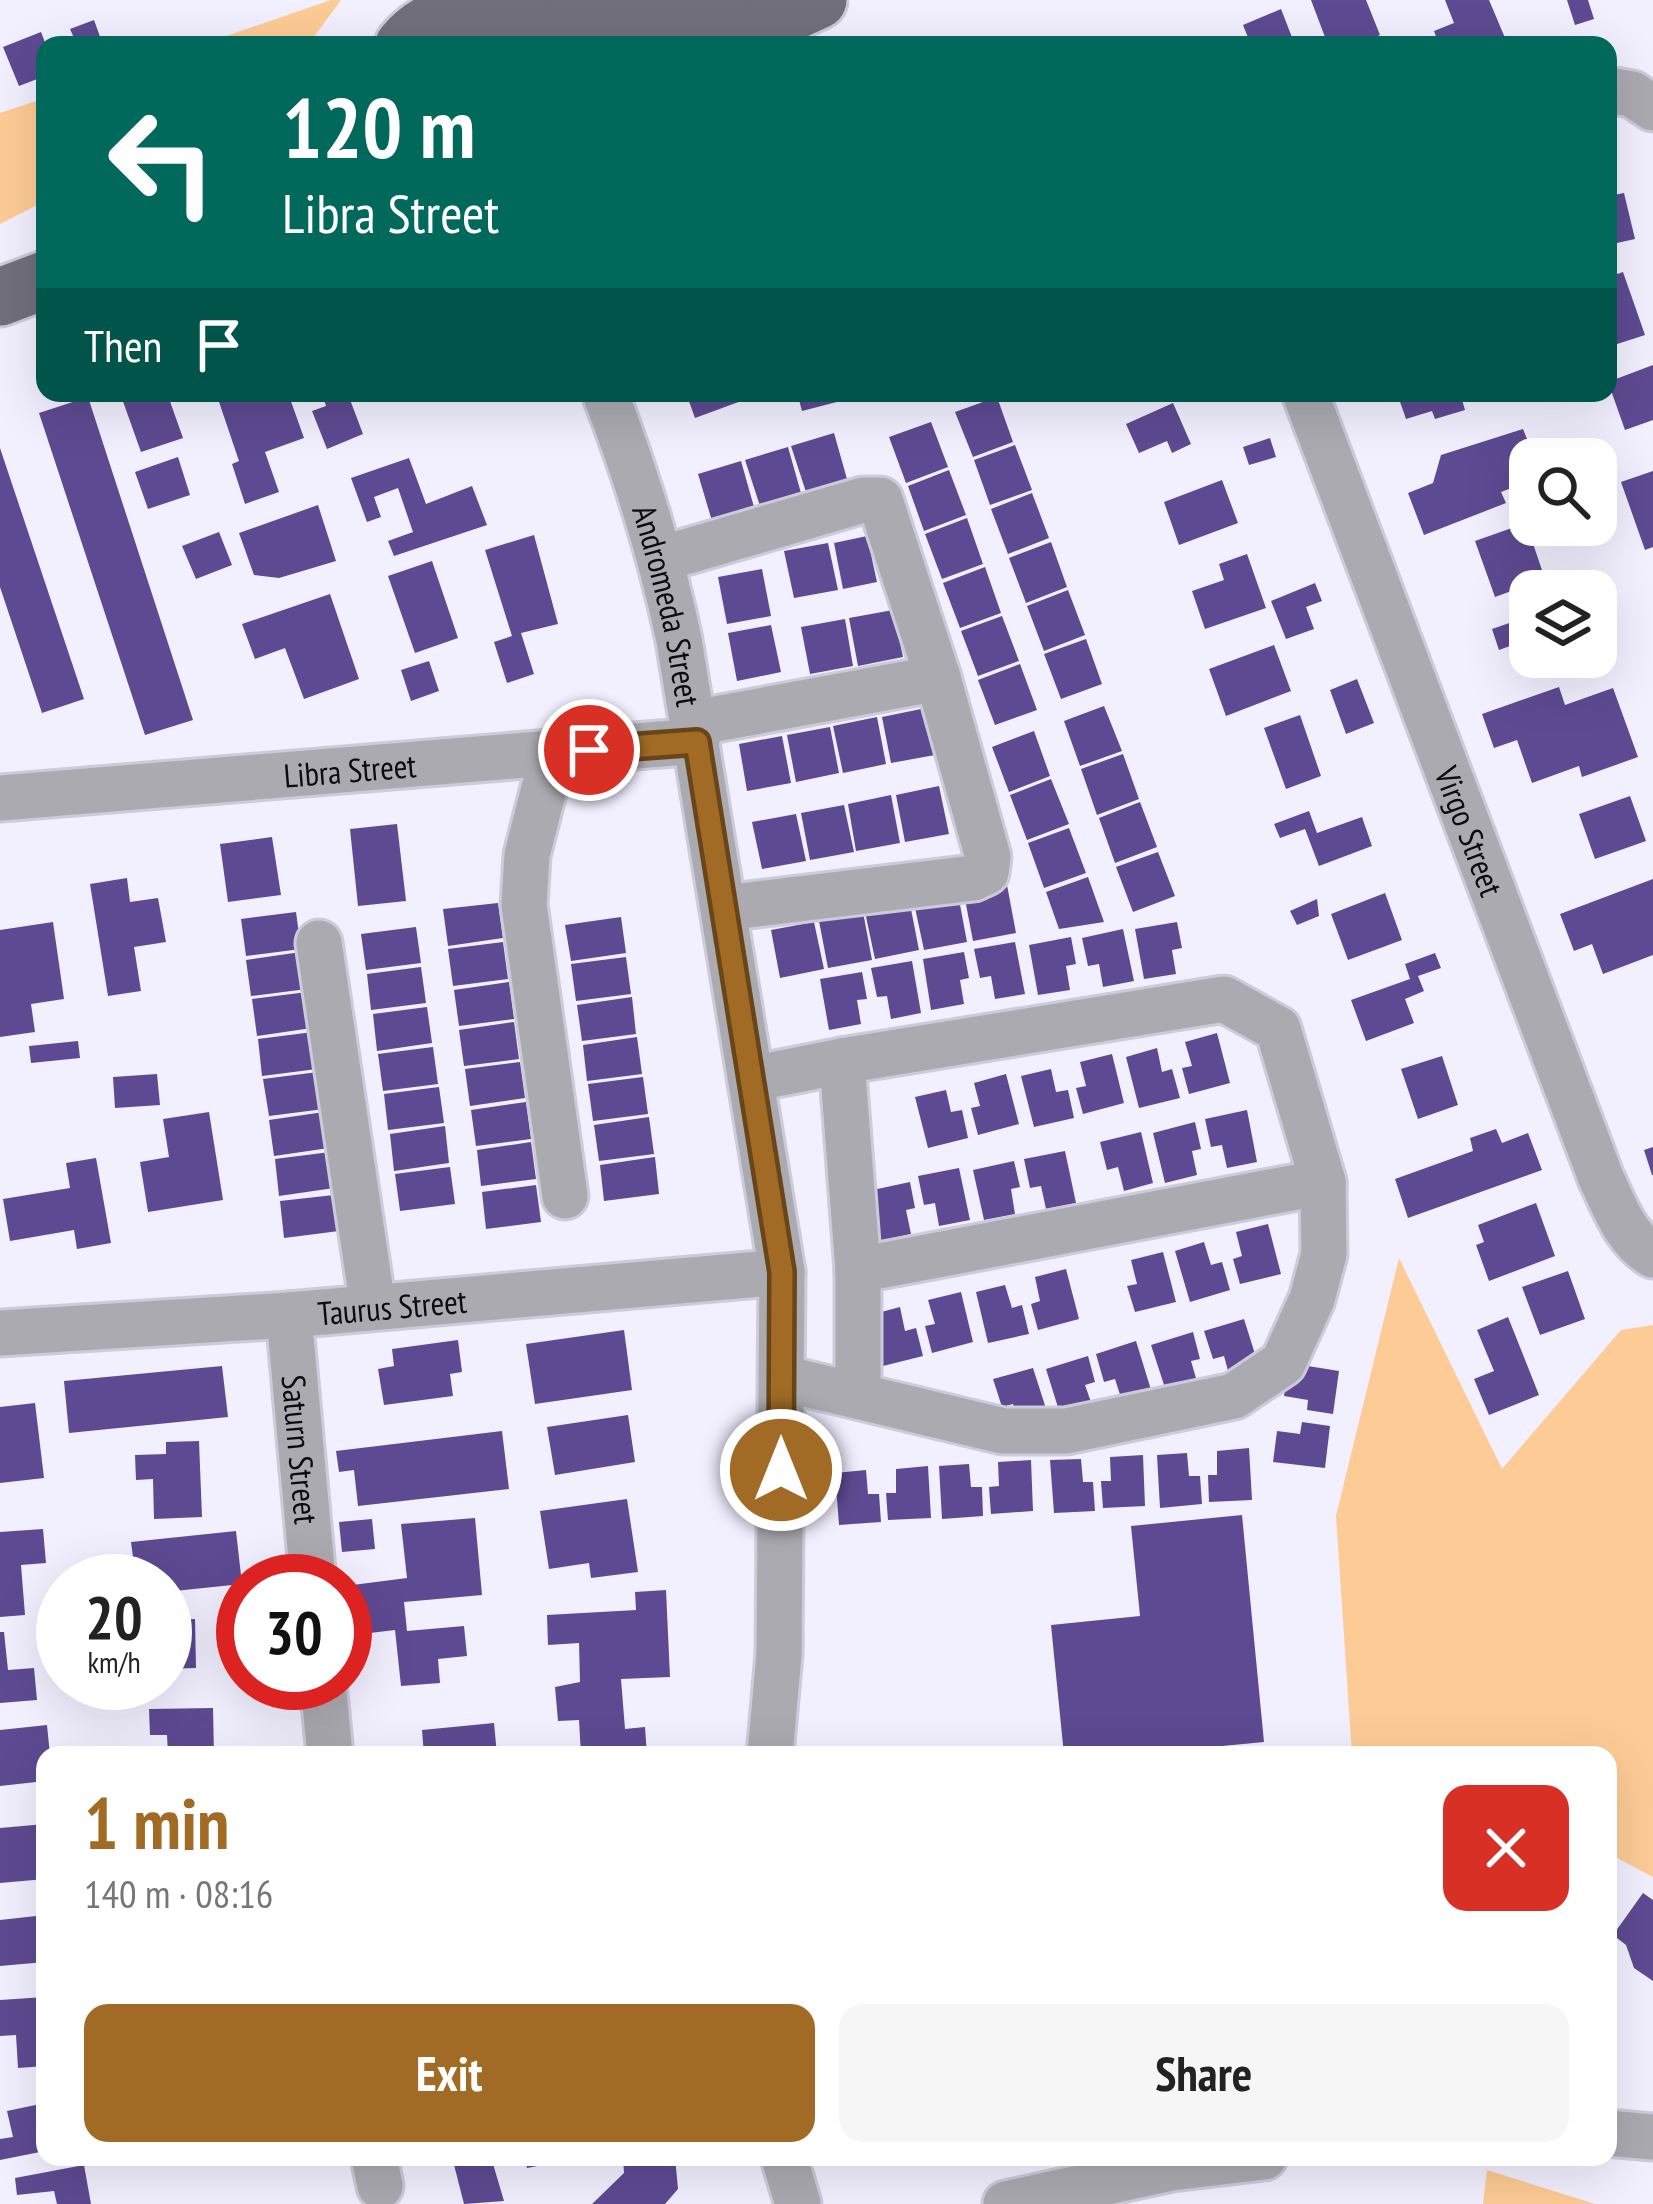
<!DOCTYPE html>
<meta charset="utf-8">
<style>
body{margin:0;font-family:"PT Sans Narrow",sans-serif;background:#f6f6f6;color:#222;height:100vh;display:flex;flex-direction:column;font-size:45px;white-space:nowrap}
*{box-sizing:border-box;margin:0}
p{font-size:39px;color:#767676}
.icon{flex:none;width:66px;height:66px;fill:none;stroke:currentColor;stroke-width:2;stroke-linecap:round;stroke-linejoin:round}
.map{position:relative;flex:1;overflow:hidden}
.panel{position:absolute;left:36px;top:1746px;width:1581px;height:420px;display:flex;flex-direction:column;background:#fff;border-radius:24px;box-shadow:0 12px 48px #0002}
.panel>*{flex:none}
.guide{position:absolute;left:36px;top:36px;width:1581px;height:366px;border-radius:24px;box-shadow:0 12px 48px #0002;background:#00695c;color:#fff;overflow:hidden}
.fabs{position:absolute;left:1509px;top:438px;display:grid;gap:24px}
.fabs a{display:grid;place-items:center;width:108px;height:108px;border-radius:24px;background:#fff;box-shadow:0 12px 48px #0002;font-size:60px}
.speed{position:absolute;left:36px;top:1554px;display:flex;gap:24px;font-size:60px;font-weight:700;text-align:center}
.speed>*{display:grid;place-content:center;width:156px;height:156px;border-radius:50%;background:#fff;box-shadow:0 12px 48px #0002;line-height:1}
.speed small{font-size:30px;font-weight:400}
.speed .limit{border:18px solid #d22;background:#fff;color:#111}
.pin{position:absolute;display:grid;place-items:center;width:102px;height:102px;color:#fff;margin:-51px;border:6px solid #fff;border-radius:50%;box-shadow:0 3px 12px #0007}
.me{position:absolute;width:132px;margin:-66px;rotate:0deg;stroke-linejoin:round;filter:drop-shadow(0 0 9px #0008)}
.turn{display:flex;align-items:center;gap:42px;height:252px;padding:0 48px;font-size:54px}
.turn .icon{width:156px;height:156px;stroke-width:2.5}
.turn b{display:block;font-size:84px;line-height:102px}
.then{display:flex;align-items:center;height:114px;padding:0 48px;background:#0003;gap:24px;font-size:45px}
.round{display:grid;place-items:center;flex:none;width:126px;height:126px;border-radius:24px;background:#f6f6f6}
.headline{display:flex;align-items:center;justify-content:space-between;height:204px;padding:0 48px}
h1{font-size:72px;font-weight:600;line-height:90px;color:#a16b25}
.action{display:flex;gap:24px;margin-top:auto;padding:24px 48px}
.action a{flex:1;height:138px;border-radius:24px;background:#a16b25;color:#fff;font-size:48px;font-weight:600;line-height:138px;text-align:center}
.action a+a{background:#f6f6f6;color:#222}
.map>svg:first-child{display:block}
.green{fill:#fdcb95}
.building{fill:#5e4a92}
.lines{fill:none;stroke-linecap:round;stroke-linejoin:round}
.minor-casing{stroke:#cdcbd9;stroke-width:51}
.major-casing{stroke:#cdcbd9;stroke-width:63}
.minor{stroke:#abaab1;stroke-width:45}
.major{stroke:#716f7b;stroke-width:57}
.route-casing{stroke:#694618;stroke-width:30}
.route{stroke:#a16b25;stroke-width:21}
.labels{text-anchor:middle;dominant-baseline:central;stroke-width:12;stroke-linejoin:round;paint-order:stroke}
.street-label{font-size:33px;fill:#0c0b10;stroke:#fff}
</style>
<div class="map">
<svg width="1653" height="2204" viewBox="0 0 1653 2204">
<rect width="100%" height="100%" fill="#f2efff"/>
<g class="green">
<polygon points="331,0 341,0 308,45 200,45"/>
<polygon points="45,98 45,201 0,224 0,113"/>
<polygon points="1399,1258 1502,1469 1621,1330 1653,1325 1653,1877 1608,1853 1608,1755 1352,1755 1336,1516"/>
<polygon points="1487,2170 1595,2204 1483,2204"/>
</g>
<g class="building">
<polygon points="1311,0 1366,0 1380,35 1367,40 1368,45 1328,45"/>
<polygon points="1445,0 1489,0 1508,45 1439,45 1434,31 1454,23"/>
<polygon points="1567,0 1588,0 1594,19 1575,25"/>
<polygon points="1281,9 1295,45 1251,45 1243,25"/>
<polygon points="94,20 103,45 58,45 74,38 70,29"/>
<polygon points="41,32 46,45 45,76 19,86 3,47"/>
<polygon points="1624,193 1635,239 1608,245 1608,196"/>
<polygon points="1623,272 1645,335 1608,347 1608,277"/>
<polygon points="1653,365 1653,420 1625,430 1608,382"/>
<polygon points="120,393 167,393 183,438 141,452"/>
<polygon points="216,393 288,393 304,438 265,452 279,492 245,504 232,464 239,461"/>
<polygon points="322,393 359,393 349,397 363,434 327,449 312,411 326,406"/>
<polygon points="686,393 741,393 744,400 695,418"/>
<polygon points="797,393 864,393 864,395 802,411"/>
<polygon points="1397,393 1460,393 1465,410 1435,419 1432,411 1406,419"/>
<polygon points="88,397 193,720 145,735 39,413"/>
<polygon points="997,397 1013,442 973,457 955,412"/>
<polygon points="1173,403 1191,444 1172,453 1167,441 1139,453 1126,424"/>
<polygon points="931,422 948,467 906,483 889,437"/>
<polygon points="1523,429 1535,459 1530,459 1530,481 1501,492 1506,503 1424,535 1408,493 1433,483 1441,455"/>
<polygon points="834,433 847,479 806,492 791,446"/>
<polygon points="1270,438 1276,457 1249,465 1243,447"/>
<polygon points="1015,445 1032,490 990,505 974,460"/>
<polygon points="788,447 801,493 760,506 745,460"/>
<polygon points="0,448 84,699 42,713 0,587"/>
<polygon points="178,457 190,495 148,509 135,472"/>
<polygon points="409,458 426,504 472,486 487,525 394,556 388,541 413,532 398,488 374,497 381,517 367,522 351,478"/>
<polygon points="741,461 754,507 712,521 698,474"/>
<polygon points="949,470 966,515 924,531 908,486"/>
<polygon points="1653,471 1653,547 1645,550 1621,482"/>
<polygon points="1222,480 1238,523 1179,545 1164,502"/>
<polygon points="1032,493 1049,538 1008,554 991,509"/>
<polygon points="318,505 336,561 279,578 254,575 239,533"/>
<polygon points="967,518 983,564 942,579 925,534"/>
<polygon points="1526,523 1545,579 1495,597 1475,541"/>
<polygon points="219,532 232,565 196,579 182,546"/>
<polygon points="534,535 558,624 521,633 534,674 507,683 494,642 512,636 485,550"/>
<polygon points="867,536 877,582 843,589 834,543"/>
<polygon points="1051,542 1067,587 1026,603 1009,558"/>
<polygon points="828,543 838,590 794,598 784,551"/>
<polygon points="1247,554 1266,608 1205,629 1192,591 1224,580 1219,564"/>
<polygon points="432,561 458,638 415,653 388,576"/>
<polygon points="985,567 1001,613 960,628 943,583"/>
<polygon points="762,569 771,616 727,624 718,577"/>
<polygon points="1315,583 1322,601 1306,607 1314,629 1286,639 1271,601"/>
<polygon points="1068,590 1085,635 1044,651 1027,606"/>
<polygon points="330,594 359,679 304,699 285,648 255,659 242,624"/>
<polygon points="893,610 903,657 858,666 849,618"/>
<polygon points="1002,616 1019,661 978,676 961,631"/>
<polygon points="1530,616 1530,657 1566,658 1531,670 1521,642 1499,650 1492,629"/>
<polygon points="845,619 853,666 810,674 801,627"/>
<polygon points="771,625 781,672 737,681 728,633"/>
<polygon points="1086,639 1102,684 1061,699 1044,654"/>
<polygon points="1274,645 1291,691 1226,716 1209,669"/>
<polygon points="429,661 439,691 411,701 401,670"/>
<polygon points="1020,664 1037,710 995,725 978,680"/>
<polygon points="1357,679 1374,723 1346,734 1330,690"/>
<polygon points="1559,687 1565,705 1613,688 1638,757 1582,777 1579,766 1532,783 1517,740 1494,748 1482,714"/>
<polygon points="1104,706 1122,751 1080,766 1064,721"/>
<polygon points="926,708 935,755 891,763 882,717"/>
<polygon points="1300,715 1321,776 1286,789 1264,728"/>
<polygon points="877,717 886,764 843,773 833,726"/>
<polygon points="830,727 839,773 796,782 787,735"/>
<polygon points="1034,731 1050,776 1009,792 992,747"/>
<polygon points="782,736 791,783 747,791 739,744"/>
<polygon points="1123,754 1139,799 1097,815 1081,769"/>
<polygon points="1051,779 1069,824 1027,840 1010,795"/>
<polygon points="939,786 949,834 905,842 896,795"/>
<polygon points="891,795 900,843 856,851 848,804"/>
<polygon points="1630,796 1646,841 1595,859 1579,814"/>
<polygon points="1140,802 1157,847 1115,863 1099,818"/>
<polygon points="844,805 854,852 810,860 801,813"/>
<polygon points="1309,811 1317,833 1362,817 1372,846 1319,866 1305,829 1280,838 1274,824"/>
<polygon points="796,814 806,861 762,869 752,822"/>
<polygon points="397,824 406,901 358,906 350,829"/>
<polygon points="1069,828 1086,873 1044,888 1028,843"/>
<polygon points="272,837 281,895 228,902 220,844"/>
<polygon points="1158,852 1175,896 1133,912 1116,867"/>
<polygon points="1088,877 1104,922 1059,929 1046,892"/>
<polygon points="127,878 130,902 158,898 166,942 134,947 141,991 108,996 90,884"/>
<polygon points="1653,879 1653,955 1603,974 1592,944 1574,951 1560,914"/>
<polygon points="1007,885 1016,933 973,941 964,894"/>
<polygon points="1385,893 1402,940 1348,960 1331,914"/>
<polygon points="958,894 967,942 924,950 914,903"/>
<polygon points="1317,899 1319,916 1297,925 1290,911"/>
<polygon points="498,903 503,938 448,946 443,909"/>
<polygon points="910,904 919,950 875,959 865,912"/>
<polygon points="296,912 301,949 246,956 241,919"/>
<polygon points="863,912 872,960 828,968 819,921"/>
<polygon points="621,917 626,953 571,961 565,925"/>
<polygon points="53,922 64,999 31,1004 35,1032 0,1037 0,930"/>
<polygon points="814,922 824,969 780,978 771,930"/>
<polygon points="1177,922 1182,948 1172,950 1176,974 1144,979 1135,929"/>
<polygon points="416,927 421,963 366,970 361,934"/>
<polygon points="1123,929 1134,981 1103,987 1099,964 1088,966 1082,938"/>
<polygon points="1071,937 1076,964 1066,966 1070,990 1038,995 1029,945"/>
<polygon points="503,942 508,979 453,986 448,949"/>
<polygon points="1015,942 1025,994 995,999 991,976 980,978 974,949"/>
<polygon points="301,952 307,989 251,996 246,960"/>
<polygon points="964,952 969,978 960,980 964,1004 931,1010 923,959"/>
<polygon points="1435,953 1441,968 1418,976 1424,991 1405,999 1414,1023 1366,1041 1351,1000 1410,979 1405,964"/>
<polygon points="626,957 631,994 576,1001 571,964"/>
<polygon points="912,961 921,1013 891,1019 887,996 877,997 871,968"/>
<polygon points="421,967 426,1003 371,1010 367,974"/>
<polygon points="862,972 867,999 857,1000 861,1024 829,1030 820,979"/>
<polygon points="509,982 514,1019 459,1026 454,990"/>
<polygon points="307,992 312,1028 257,1036 252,999"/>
<polygon points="632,997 636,1034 582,1041 577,1005"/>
<polygon points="427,1007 432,1043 377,1051 373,1014"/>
<polygon points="514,1022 519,1059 464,1066 459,1030"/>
<polygon points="313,1032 317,1069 262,1076 258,1039"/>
<polygon points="1217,1033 1230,1083 1189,1094 1182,1068 1192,1066 1185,1042"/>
<polygon points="637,1037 642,1074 587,1081 583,1045"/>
<polygon points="78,1041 80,1058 31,1063 29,1046"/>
<polygon points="433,1047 438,1084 383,1091 378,1054"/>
<polygon points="1157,1048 1162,1072 1172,1069 1180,1098 1139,1108 1126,1057"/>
<polygon points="1112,1054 1124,1103 1083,1114 1076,1088 1086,1086 1080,1062"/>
<polygon points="1442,1056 1458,1105 1418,1119 1401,1069"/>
<polygon points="520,1062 525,1098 470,1106 465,1069"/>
<polygon points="1051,1069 1056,1092 1068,1090 1074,1118 1034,1127 1021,1076"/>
<polygon points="318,1072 324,1109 269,1116 263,1079"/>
<polygon points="157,1074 160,1105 115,1108 113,1077"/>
<polygon points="1006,1074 1019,1124 978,1135 971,1108 980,1106 974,1083"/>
<polygon points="643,1077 648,1114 593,1121 588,1084"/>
<polygon points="439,1087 444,1123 388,1130 384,1094"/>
<polygon points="946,1090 951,1112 962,1110 968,1138 928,1148 915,1097"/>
<polygon points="526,1102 531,1139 476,1146 471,1110"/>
<polygon points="1247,1110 1257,1162 1227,1168 1222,1145 1211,1147 1205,1119"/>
<polygon points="209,1112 223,1200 148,1212 140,1162 169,1157 163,1119"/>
<polygon points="324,1112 329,1148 274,1156 269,1120"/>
<polygon points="649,1117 654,1154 599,1161 594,1125"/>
<polygon points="1195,1122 1201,1149 1192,1151 1197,1175 1165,1183 1153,1133"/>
<polygon points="445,1126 449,1163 394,1171 390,1134"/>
<polygon points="1496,1129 1502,1143 1528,1133 1542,1170 1408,1218 1395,1179 1473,1151 1470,1138"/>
<polygon points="1141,1132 1153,1183 1124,1191 1118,1167 1107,1170 1100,1142"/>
<polygon points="531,1142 536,1179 481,1186 477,1150"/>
<polygon points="1653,1147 1653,1175 1652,1175 1644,1150"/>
<polygon points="1065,1151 1076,1203 1046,1209 1041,1186 1030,1188 1024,1159"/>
<polygon points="330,1152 334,1188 279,1196 275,1159"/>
<polygon points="655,1157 659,1194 604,1201 600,1165"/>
<polygon points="96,1158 111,1243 77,1249 74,1230 10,1241 3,1199 70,1188 66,1163"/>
<polygon points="1014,1161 1020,1187 1011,1189 1015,1214 984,1220 973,1170"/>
<polygon points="450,1167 455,1204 400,1211 395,1174"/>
<polygon points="959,1168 970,1220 939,1226 935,1203 924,1205 918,1176"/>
<polygon points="910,1182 915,1208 906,1210 911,1234 879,1241 868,1191"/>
<polygon points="536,1185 541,1222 486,1229 482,1192"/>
<polygon points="334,1195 339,1231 284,1238 280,1201"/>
<polygon points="1536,1203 1555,1256 1489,1281 1476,1245 1484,1242 1478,1225"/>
<polygon points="1268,1224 1281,1274 1240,1284 1233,1259 1242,1256 1236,1232"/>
<polygon points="1204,1242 1211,1265 1222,1262 1230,1290 1190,1302 1175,1251"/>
<polygon points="1163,1252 1176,1302 1135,1312 1127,1286 1137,1284 1131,1260"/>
<polygon points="1066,1269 1079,1319 1038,1330 1031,1304 1040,1301 1035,1277"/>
<polygon points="1568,1271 1585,1319 1540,1335 1522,1287"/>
<polygon points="1005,1285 1012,1308 1022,1305 1029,1334 988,1343 976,1292"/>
<polygon points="961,1292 973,1342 932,1353 925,1326 935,1324 928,1300"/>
<polygon points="900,1307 905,1331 916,1328 923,1356 883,1366 870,1315"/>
<polygon points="1508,1317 1539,1395 1489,1415 1474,1379 1494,1371 1477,1330"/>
<polygon points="1244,1319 1260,1370 1230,1378 1224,1356 1213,1359 1204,1331"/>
<polygon points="624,1330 632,1390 535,1404 526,1344"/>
<polygon points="1193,1332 1200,1359 1191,1361 1198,1385 1167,1394 1151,1345"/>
<polygon points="458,1340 462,1372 450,1374 453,1396 384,1405 378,1369 394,1366 392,1349"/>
<polygon points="1136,1341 1152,1393 1122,1401 1115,1379 1104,1382 1096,1354"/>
<polygon points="1088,1356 1095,1382 1085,1385 1093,1408 1061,1417 1046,1369"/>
<polygon points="1289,1363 1339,1371 1333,1414 1307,1410 1308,1400 1284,1396"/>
<polygon points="222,1366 228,1417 69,1433 64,1381"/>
<polygon points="1033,1368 1049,1418 1019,1427 1013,1404 1002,1407 993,1379"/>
<polygon points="35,1403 44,1478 0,1483 0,1407"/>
<polygon points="628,1415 635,1462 555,1475 547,1427"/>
<polygon points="1302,1422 1330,1426 1325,1468 1273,1462 1277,1431 1300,1434"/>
<polygon points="502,1431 509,1489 358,1506 354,1470 339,1472 336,1451"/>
<polygon points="199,1441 202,1517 154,1519 153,1479 136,1480 135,1455 166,1454 166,1442"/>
<polygon points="1249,1448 1252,1500 1209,1502 1208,1475 1217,1475 1217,1451"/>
<polygon points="1187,1453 1189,1476 1200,1476 1202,1504 1160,1508 1157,1455"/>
<polygon points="1143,1455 1145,1506 1103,1508 1101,1481 1111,1481 1110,1457"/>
<polygon points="1081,1459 1083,1482 1093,1482 1095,1511 1054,1513 1050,1460"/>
<polygon points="1031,1460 1033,1511 991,1514 989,1487 999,1486 998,1462"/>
<polygon points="969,1464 971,1487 982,1487 983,1516 942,1519 939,1466"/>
<polygon points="928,1466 931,1518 888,1520 886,1493 896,1493 896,1469"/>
<polygon points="866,1470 868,1494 879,1494 881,1522 839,1525 835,1473"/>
<polygon points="627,1499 638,1572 591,1578 589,1563 549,1569 540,1511"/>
<polygon points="1242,1515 1264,1742 1129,1755 1064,1755 1051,1625 1140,1616 1131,1526"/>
<polygon points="475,1518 482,1595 404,1602 407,1631 464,1626 467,1656 438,1659 440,1683 401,1686 395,1630 370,1633 367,1606 348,1608 345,1586 407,1578 401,1524"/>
<polygon points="372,1519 375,1549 342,1552 339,1522"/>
<polygon points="43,1529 46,1563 21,1565 25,1615 0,1617 0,1532"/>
<polygon points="236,1531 242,1584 165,1592 165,1581 136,1581 131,1542"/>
<polygon points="666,1590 670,1677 621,1679 625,1729 645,1727 647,1755 581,1755 579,1720 558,1721 555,1687 580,1682 579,1643 548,1645 547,1615 636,1610 635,1592"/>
<polygon points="195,1619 196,1668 165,1669 165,1620"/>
<polygon points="0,1632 4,1632 8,1670 34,1668 37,1700 0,1703"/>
<polygon points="213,1708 214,1755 168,1755 167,1735 150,1735 149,1709"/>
<polygon points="494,1723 497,1755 424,1755 422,1730"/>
<polygon points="47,1725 50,1755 45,1755 45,1781 0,1786 0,1730"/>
<polygon points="45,1824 45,1879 0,1883 0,1828"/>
<polygon points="1643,1893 1653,1900 1653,1981 1634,1968 1626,1945 1613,1935"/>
<polygon points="45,1915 45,1962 0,1966 0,1920"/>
<polygon points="45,1997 45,2066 18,2068 16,2035 0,2036 0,2000"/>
<polygon points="45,2103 45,2151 0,2160 0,2139 13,2137 7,2111"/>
<polygon points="452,2157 491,2157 504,2201 464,2204"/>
<polygon points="524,2157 547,2157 548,2164 527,2168"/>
<polygon points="623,2157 675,2157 678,2189 665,2204 592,2204 624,2173"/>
<polygon points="84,2165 91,2204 57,2204 54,2191 17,2195 15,2178"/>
</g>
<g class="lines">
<g class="minor-casing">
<g id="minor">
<polyline points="1608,90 1632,94 1653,108"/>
<path id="s1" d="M 605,393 C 636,474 661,554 679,640 L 782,1272 L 779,1654 L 770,1755"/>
<path id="s2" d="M 1305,393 L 1601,1178 C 1615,1207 1625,1238 1653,1255"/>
<polyline points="661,559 863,500 880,500 938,678 988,857 986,872 973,878 724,908"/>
<polyline points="694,723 938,678"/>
<polyline points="553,753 527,855 524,905 565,1196"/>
<path id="s3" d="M 0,798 L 697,741"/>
<polyline points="319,943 373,1307"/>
<polyline points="842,1061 858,1270 858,1396"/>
<polyline points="751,1079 842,1061 1224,999 1278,1029 1323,1182 1324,1254 1312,1299 1283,1363 1234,1396 1066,1431 1003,1431 782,1378"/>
<polyline points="858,1270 1323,1182"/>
<path id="s4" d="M 289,1315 L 313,1581"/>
<path id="s5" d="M 0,1333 L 289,1315 L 782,1272"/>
<polyline points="323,1683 330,1755"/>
<polyline points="1608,2133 1653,2137"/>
<polyline points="374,2157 380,2186"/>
<polyline points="784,2157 798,2204"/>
<polyline points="1006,2204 1171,2168 1264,2157"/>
</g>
</g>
<g class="major-casing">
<g id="major">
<path d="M 525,14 C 596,19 661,22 730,0"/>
<path d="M 404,45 C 441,0 514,0 553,40"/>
<polyline points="720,45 818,0"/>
<polyline points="0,297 45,280"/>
</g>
</g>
<use href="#minor" class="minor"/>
<use href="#major" class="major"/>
</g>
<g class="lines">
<g class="route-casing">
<polyline id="route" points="589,750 697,742 782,1272 781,1470"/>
</g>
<use href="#route" class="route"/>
</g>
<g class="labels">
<g class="street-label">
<text stroke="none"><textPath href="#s1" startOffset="222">Andromeda Street</textPath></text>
<text stroke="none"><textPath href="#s3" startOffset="351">Libra Street</textPath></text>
<text stroke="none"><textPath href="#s2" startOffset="468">Virgo Street</textPath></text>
<text stroke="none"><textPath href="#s5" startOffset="393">Taurus Street</textPath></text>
<text stroke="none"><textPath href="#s4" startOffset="135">Saturn Street</textPath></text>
</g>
</g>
</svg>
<div class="fabs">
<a><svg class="icon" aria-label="search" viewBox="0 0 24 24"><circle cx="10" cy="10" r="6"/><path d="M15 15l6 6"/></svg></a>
<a><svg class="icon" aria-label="layers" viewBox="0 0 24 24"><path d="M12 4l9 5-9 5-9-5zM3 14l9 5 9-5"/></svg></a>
</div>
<div class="speed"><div>20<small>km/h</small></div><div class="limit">30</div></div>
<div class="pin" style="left:589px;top:750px;background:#d93025"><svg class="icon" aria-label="arrive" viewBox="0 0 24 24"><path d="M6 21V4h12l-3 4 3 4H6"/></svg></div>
<svg class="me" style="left:781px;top:1470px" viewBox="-20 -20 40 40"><circle r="17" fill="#a16b25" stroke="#fff" stroke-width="3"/><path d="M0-11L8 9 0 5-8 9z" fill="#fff"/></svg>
<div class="guide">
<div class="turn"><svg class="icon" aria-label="left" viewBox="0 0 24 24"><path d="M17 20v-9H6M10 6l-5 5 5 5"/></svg><div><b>120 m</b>Libra Street</div></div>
<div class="then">Then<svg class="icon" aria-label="arrive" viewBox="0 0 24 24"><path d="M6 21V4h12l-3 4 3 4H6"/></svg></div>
</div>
<section class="panel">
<div class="headline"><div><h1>1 min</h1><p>140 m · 08:16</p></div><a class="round" style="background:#d93025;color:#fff"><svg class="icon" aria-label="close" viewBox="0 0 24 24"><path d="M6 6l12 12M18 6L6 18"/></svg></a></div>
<div class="action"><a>Exit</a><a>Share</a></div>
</section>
</div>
